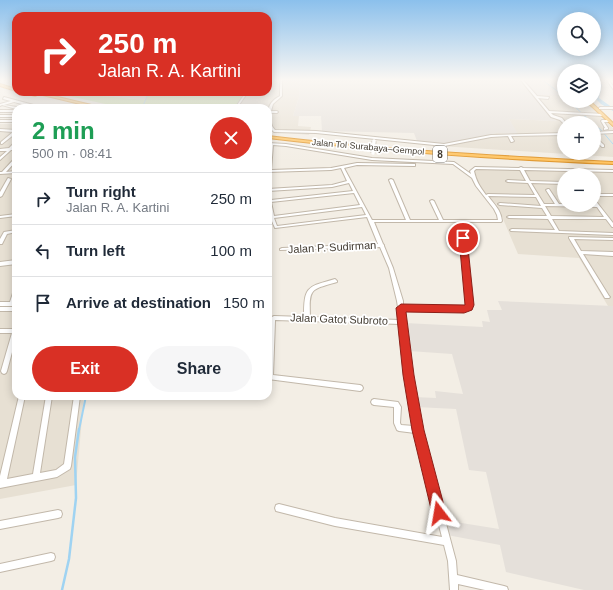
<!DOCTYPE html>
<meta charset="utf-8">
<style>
body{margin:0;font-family:Helvetica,sans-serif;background:#f6f6f7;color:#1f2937;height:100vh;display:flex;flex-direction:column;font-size:15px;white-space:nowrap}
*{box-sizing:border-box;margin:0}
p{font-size:13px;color:#747a83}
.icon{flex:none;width:22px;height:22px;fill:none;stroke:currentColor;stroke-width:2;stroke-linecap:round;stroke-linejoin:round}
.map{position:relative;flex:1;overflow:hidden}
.details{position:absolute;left:12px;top:104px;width:260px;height:296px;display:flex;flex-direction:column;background:#fff;border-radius:12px;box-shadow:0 2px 10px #0003}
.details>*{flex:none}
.hud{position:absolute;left:12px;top:12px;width:260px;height:84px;border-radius:12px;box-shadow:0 2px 10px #0003;background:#d93025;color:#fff;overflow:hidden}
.controls{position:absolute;left:557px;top:12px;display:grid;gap:8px}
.controls a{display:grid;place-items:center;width:44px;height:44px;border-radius:50%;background:#fff;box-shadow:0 2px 10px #0003;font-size:20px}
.pin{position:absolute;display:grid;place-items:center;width:34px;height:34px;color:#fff;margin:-17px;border:2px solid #fff;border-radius:50%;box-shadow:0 1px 4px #0007}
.me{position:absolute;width:44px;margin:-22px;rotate:346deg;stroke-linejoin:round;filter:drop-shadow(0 0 3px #0008)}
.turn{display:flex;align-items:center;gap:14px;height:84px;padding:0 20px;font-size:18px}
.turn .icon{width:52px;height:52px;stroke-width:2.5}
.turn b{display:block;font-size:28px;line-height:34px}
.round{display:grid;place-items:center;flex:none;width:42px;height:42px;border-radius:21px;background:#f6f6f7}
.headline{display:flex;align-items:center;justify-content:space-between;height:68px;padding:0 20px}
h1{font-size:24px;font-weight:700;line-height:30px;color:#1e9e55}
.action{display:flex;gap:8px;margin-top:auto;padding:8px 20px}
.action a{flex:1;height:46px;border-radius:24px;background:#d93025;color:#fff;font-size:16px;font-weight:700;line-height:46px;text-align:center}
.action a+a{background:#f6f6f7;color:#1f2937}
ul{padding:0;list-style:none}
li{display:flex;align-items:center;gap:12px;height:52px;padding:0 20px;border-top:1px solid #e0e1e3}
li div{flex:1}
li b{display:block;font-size:15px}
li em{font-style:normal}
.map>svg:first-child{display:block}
.residential{fill:#e7e0d3;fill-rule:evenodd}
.industrial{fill:#e5e0da}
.green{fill:#d0e8ad}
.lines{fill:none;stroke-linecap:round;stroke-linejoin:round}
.stream-far2{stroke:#9fd3f2;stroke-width:1}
.stream-far1{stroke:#9fd3f2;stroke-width:2}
.stream{stroke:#9fd3f2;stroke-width:2.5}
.river{fill:#9fd3f2;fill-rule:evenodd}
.minor-casing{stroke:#c2b8aa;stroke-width:2}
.highway-casing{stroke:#e19931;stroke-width:2}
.minor{fill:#fff;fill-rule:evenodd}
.highway{fill:#ffc564;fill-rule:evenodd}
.minor-bridge-casing{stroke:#c2b8aa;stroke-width:5;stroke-linecap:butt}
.minor-bridge{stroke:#fff;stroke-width:3.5}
.route{fill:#d93025;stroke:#8d1f18}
.labels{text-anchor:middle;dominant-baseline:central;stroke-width:3.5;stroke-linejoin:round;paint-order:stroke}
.far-street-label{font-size:9px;fill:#453e34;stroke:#fff}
.shield{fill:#fff;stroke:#7d7871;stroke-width:1}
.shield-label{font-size:10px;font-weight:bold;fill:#453e34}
.street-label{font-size:11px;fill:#453e34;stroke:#fff}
</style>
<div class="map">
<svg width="613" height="590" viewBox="0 0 613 590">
<rect width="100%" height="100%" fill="#f3eee5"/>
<g class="residential">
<polygon points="268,79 298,79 300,85 299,97 293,116 299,116 298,126 311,127 309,135 268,131 268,108 216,108 236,107 245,92 268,92"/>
<polygon points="50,92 148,92 145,100 102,96 59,94"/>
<path d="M 534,94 L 564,95 L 564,101 L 586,101 L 613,128 L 613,157 L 440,146 L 496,133 L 517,134 L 509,119 L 556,121 ZM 564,123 L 594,123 L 594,153 L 564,153 Z"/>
<polygon points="0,124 16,124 16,396 84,396 76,485 0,499"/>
<path d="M 479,168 L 613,172 L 613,306 L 608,306 L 579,258 L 518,254 L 497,205 L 476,184 L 474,173 L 475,170 ZM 564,175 L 594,175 L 594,205 L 564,205 Z"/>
</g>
<g class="industrial">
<polygon points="298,79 541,79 564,81 564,95 534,95 556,121 509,119 518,134 496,133 447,144 417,141 414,133 322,131 321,116 293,116 299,97 300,85"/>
<polygon points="498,301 613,306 613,590 584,590 506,572 500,545 447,535 443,520 499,529 486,472 469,470 456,409 416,407 414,397 436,398 435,391 463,394 452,354 409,351 405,323 483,327 482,321 490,322 487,310 502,310"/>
</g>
<polygon class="green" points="148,92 245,92 236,107 124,108 59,94 102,96 145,100"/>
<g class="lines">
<g class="stream-far2">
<polyline points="541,79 564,96"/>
<polyline points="569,101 592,123"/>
<polyline points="142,108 149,92"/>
<polyline points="594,125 601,130 613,144"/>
</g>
<polyline class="stream-far1" points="79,430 86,396"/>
<polyline class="stream" points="62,590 69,559 76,498 75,457 79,429"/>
<polygon class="river" points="594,79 596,79 602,85 599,98 613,108 613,111 601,104 595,98 598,85 594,81"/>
<g class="minor-casing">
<g id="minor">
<path d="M 280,79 L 282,79 L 282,96 L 273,104 L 271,111 L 277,111 L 278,112 L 277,113 L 270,113 C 270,119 270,125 275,130 L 316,131 L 444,144 L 491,135 L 564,133 L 564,135 L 511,136 L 514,141 L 512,142 L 511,142 L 508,136 L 491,137 L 444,146 L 316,133 L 274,132 C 267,127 266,112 270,105 C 272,101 276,98 280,96 Z"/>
<polygon points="520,79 522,79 537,96 549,97 548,99 538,98 549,111 603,114 604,115 603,116 551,113 553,115 562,118 566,123 564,124 560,120 551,117"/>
<polygon points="606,79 608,79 613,86 613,89"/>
<polygon points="145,92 147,92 146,95 144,94"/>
<polygon points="246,92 248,92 237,108 235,108"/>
<polygon points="4,97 41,107 41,108 37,108 14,102 4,105 17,107 17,108 16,108 16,109 2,105 0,106 0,104 11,101 3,99"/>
<polygon points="600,107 613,107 613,109 599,109 599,108"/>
<rect x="0" y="110" width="16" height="2"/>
<rect x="0" y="115" width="16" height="2"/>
<rect x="0" y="120" width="16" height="2"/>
<polygon points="602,120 609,120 609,122 604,122 608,128 608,129 604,130 604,128 605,128 601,121"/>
<polygon points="0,129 16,130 16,133 2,144 1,144 1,142 13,132 0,131"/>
<polygon points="613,131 613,133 594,134 594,132"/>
<polygon points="594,136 604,145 604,147 602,147 594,139"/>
<polygon points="15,142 16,142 16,145 13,148 16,148 16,150 11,150 0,160 0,157 7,151 0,151 0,149 9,148"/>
<path d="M 268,143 L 286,144 L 372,158 L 454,162 L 471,174 L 470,171 L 475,167 L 519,168 L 521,167 L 523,168 L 613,170 L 613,172 L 524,170 L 530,181 L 564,182 L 564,184 L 531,183 L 544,204 L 555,204 L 546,190 L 548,189 L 549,189 L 559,204 L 564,204 L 564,205 L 595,205 L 594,204 L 594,200 L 595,200 L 613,223 L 613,227 L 612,227 L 606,219 L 552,219 L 559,231 L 613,233 L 613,235 L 511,231 L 510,230 L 512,229 L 555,230 L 548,219 L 509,218 L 507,217 L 509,216 L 547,216 L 542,208 L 500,205 L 498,204 L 500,203 L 541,206 L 536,197 L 488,196 C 494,204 501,210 502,221 L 501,222 L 463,222 L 473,305 L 471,309 L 464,311 L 404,310 L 412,375 L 421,430 L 456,561 L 457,575 L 504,586 L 507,587 L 508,590 L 485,590 L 458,584 L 458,590 L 450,590 L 448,561 L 444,545 L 335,526 L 276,511 L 275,508 L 276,505 L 279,504 L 335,518 L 442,537 L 415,433 L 399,431 L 397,430 L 394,423 L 394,407 L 374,405 L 372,404 L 371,402 L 372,400 L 374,399 L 398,402 L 401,407 L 400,423 L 401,425 L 414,426 L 406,375 L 400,324 L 275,320 L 275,321 L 273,375 L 360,385 L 362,386 L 363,388 L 362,390 L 360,391 L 268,379 L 269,321 L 272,317 L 274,316 L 304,317 C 304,286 307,287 335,279 L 337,281 L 337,282 C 310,290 309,288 310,317 L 400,320 L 397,301 L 389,268 L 380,247 L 280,250 L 280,249 L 282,248 L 378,244 L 367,217 L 275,228 C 269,216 268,205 268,192 L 270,193 L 271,200 L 353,191 L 349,183 L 332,187 L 268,191 L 268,189 L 332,185 L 347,181 L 341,168 L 331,170 L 268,172 L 269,145 L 268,145 ZM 273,145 L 286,146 L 372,160 L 453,164 L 472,178 L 476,186 L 494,209 L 497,215 L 498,220 L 443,220 L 434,201 L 432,200 L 430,201 L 439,220 L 410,220 L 393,180 L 391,179 L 389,180 L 406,220 L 372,220 L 344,168 L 357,165 L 414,166 L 415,166 L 415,164 L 357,163 L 331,168 L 271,170 ZM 476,169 L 520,170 L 526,181 L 508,180 L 506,181 L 508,182 L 528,183 L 535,195 L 488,194 L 486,195 C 480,187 476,181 474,171 ZM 354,193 L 360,205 L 274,216 L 271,202 ZM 545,206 L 597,207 L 604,217 L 551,216 ZM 362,207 L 366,215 L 277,226 L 274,218 ZM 374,222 L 459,222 L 467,306 L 403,306 L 403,301 L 393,268 L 384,246 L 384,245 L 383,244 Z"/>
<polygon points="15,158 16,158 16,161 6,172 16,171 16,173 0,174 0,172 2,172"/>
<polygon points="8,178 11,179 2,196 0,197 0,192"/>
<rect x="594" y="194" width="19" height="2"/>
<polygon points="16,214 16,216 0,218 0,216"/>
<polygon points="16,230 16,232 7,234 2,244 0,244 0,239 4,232"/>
<polygon points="569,237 613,238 613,240 574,239 581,251 613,252 613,256 583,254 609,296 610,297 609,298 605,298 569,238"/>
<polygon points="16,260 16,264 0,266 0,262"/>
<polygon points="16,288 16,299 15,302 16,302 16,306 0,306 0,302 10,302 14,290"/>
<rect x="0" y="307" width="16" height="4"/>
<polygon points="0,329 16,329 16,337 7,371 6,373 4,374 2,373 1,371 12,333 0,333"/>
<polygon points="19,396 25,396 7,479 33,474 46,396 52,396 40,473 56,470 64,464 74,396 80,396 71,466 70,469 57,477 0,488 0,476"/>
<polygon points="58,510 61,511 62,514 61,517 58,518 0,529 0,521"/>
<polygon points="51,553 54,554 55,557 54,560 51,561 0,572 0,564"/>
</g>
</g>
<g class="highway-casing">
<g id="highway">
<polygon points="0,84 16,89 16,91 0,86"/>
<polygon points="21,92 27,92 37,95 35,96"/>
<polygon points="30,92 37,92 104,108 97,108"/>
<polygon points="586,101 590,101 613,123 613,126"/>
<path d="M 268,136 C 383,150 498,156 613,162 L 613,164 C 498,159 383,152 268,138 Z"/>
</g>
</g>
<use href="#minor" class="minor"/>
<use href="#highway" class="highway"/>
<g class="minor-bridge-casing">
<polyline id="minor-bridge" points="373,153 374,141"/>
</g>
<use href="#minor-bridge" class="minor-bridge"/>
</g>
<linearGradient id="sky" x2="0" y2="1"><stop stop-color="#8bc0ec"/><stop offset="0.49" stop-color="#faf7f3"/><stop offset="1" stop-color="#faf7f3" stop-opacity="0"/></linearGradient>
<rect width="613" height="162" fill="url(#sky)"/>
<polygon class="route" points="463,236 467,238 474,305 472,310 464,313 406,312 414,375 424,430 446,513 444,518 439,520 434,518 432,513 412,430 403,375 396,308 401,304 465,305 459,238"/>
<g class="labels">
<g class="far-street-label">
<text transform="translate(368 147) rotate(5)">Jalan Tol Surabaya–Gempol</text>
</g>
<rect class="shield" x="433" y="146" width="14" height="16" rx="3"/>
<g class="shield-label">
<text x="440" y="154">8</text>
</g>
<g class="street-label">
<text transform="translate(332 247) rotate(-3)">Jalan P. Sudirman</text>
<text transform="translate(339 319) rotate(2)">Jalan Gatot Subroto</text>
</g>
</g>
</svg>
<div class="controls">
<a><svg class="icon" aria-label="search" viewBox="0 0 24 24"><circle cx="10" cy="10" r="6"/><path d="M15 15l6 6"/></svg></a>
<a><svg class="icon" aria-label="layers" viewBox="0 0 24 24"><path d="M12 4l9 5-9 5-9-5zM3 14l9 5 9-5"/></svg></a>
<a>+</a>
<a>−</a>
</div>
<div class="pin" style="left:463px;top:238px;background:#d93025"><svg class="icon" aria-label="arrive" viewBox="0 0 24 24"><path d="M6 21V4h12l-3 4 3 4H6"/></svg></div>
<svg class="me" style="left:439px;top:513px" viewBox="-20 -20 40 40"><path d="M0-17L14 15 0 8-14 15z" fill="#d93025" stroke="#fff" stroke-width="4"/></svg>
<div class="hud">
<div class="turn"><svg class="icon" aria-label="right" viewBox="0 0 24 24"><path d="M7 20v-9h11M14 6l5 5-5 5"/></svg><div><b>250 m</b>Jalan R. A. Kartini</div></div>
</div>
<section class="details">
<div class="headline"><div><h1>2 min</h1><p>500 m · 08:41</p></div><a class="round" style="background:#d93025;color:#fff"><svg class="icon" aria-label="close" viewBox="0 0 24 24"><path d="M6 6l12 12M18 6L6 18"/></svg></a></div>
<ul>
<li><svg class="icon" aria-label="right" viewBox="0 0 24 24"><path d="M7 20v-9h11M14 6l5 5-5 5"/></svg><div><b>Turn right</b><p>Jalan R. A. Kartini</p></div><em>250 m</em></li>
<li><svg class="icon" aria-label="left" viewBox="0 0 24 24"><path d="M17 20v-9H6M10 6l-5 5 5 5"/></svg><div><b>Turn left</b></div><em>100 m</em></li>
<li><svg class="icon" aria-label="arrive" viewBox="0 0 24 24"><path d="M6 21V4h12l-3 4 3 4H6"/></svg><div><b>Arrive at destination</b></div><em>150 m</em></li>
</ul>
<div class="action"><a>Exit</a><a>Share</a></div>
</section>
</div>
